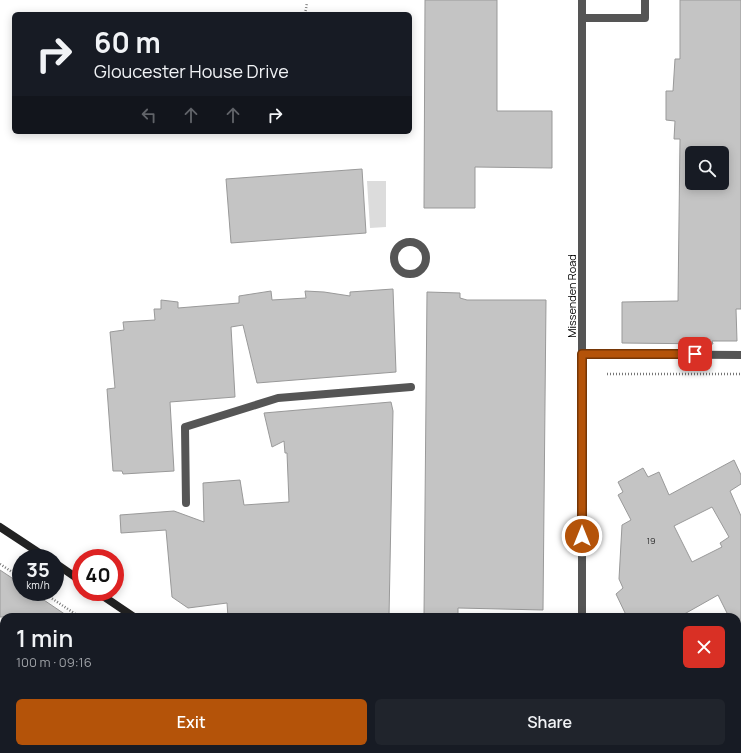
<!DOCTYPE html>
<meta charset="utf-8">
<style>
body{margin:0;font-family:Manrope,sans-serif;background:#20242c;color:#f1f3f6;height:100vh;display:flex;flex-direction:column;font-size:15px;white-space:nowrap}
*{box-sizing:border-box;margin:0}
p{font-size:13px;color:#9ea1a6}
.icon{flex:none;width:22px;height:22px;fill:none;stroke:currentColor;stroke-width:2;stroke-linecap:round;stroke-linejoin:round}
.map{position:relative;flex:1;overflow:hidden}
.sheet{position:absolute;left:0px;top:613px;width:741px;height:140px;display:flex;flex-direction:column;background:#171b24;border-radius:12px 12px 0 0;box-shadow:0 2px 10px #0003}
.sheet>*{flex:none}
.banner{position:absolute;left:12px;top:12px;width:400px;height:122px;border-radius:6px;box-shadow:0 2px 10px #0003;background:#171b24;color:#f1f3f6;overflow:hidden}
.buttons{position:absolute;left:685px;top:146px;display:grid;gap:8px}
.buttons a{display:grid;place-items:center;width:44px;height:44px;border-radius:6px;background:#171b24;box-shadow:0 2px 10px #0003;font-size:20px}
.speed{position:absolute;left:12px;top:549px;display:flex;gap:8px;font-size:20px;font-weight:700;text-align:center}
.speed>*{display:grid;place-content:center;width:52px;height:52px;border-radius:50%;background:#171b24;box-shadow:0 2px 10px #0003;line-height:1}
.speed small{font-size:10px;font-weight:400}
.speed .limit{border:6px solid #d22;background:#fff;color:#111}
.pin{position:absolute;display:grid;place-items:center;width:34px;height:34px;color:#fff;margin:-17px;border-radius:8px;box-shadow:0 2px 6px #0006}
.me{position:absolute;width:44px;margin:-22px;rotate:0deg;stroke-linejoin:round;filter:drop-shadow(0 0 3px #0008)}
.turn{display:flex;align-items:center;gap:14px;height:84px;padding:0 16px;font-size:18px}
.turn .icon{width:52px;height:52px;stroke-width:2.5}
.turn b{display:block;font-size:28px;line-height:34px}
.lanes{display:flex;align-items:center;height:38px;padding:0 16px;background:#0003;justify-content:center;gap:20px;direction:ltr}
.lanes .off{opacity:.35}
.round{display:grid;place-items:center;flex:none;width:42px;height:42px;border-radius:6px;background:#20242c}
.headline{display:flex;align-items:center;justify-content:space-between;height:68px;padding:0 16px}
h1{font-size:24px;font-weight:600;line-height:30px}
.action{display:flex;gap:8px;margin-top:auto;padding:8px 16px}
.action a{flex:1;height:46px;border-radius:6px;background:#b45309;color:#fff;font-size:16px;font-weight:600;line-height:46px;text-align:center}
.action a+a{background:#20242c;color:#f1f3f6}
.map>svg:first-child{display:block}
.green{fill:#dcdcdc}
.building{fill:#c4c4c4;stroke:#999;fill-rule:evenodd}
.lines{fill:none;stroke-linecap:round;stroke-linejoin:round}
.path{stroke:#777;stroke-width:2.5;stroke-dasharray:1 2;stroke-linecap:butt}
.service{stroke:#555;stroke-width:8}
.minor{stroke:#555;stroke-width:8}
.tertiary{stroke:#555;stroke-width:8}
.secondary{stroke:#222;stroke-width:8}
.route-casing{stroke:#753606;stroke-width:10}
.route{stroke:#b45309;stroke-width:7}
.labels{text-anchor:middle;dominant-baseline:central;stroke-width:3;stroke-linejoin:round;paint-order:stroke}
.number-label{font-size:9px;fill:#313131}
.street-label{font-size:11px;fill:#000;stroke:#fff}
</style>
<div class="map">
<svg width="741" height="753" viewBox="0 0 741 753">
<rect width="100%" height="100%" fill="#fff"/>
<polygon class="green" points="367,181 386,181 386,227 370,228"/>
<g class="building">
<polygon points="425,0 497,0 497,111 552,111 552,168 475,167 475,208 424,208"/>
<path d="M 680,0 L 741,0 L 741,309 L 736,309 L 737,341 L 712,341 L 713,344 L 622,343 L 622,302 L 678,301 L 680,139 L 674,139 L 675,121 L 666,120 L 666,91 L 673,91 L 675,59 L 680,59 ZM 692,153 L 722,153 L 722,183 L 692,183 Z"/>
<polygon points="362,169 366,233 231,243 226,179"/>
<polygon points="393,289 396,372 257,383 243,325 231,327 235,397 170,402 174,471 123,474 122,471 113,471 107,389 115,388 110,332 124,330 123,322 155,320 154,309 161,309 161,300 178,302 178,308 239,303 239,296 271,291 272,300 306,298 305,291 324,292 350,296 350,292"/>
<polygon points="427,292 460,293 460,298 467,300 546,300 543,610 458,608 458,615 424,615"/>
<polygon points="391,402 393,411 389,617 228,617 227,603 188,608 172,597 166,530 121,533 120,515 174,511 204,522 203,483 240,480 244,505 289,502 287,453 285,453 284,441 272,447 264,413"/>
<path d="M 734,460 L 741,475 L 741,484 L 730,491 L 741,516 L 741,641 L 737,633 L 737,617 L 729,617 L 718,595 L 679,617 L 627,617 L 616,594 L 623,588 L 619,579 L 622,525 L 631,520 L 618,495 L 623,492 L 618,482 L 643,468 L 648,477 L 659,472 L 669,495 ZM 712,507 L 729,537 L 720,543 L 722,547 L 692,562 L 674,526 Z"/>
<polygon points="0,570 21,584 21,592 32,592 69,617 0,617"/>
</g>
<g class="lines">
<g class="path">
<polyline points="305,14 307,3"/>
<polyline points="607,374 741,374"/>
<polyline points="0,564 21,578"/>
<polyline points="42,592 80,617"/>
<polyline points="0,668 4,667"/>
<polyline points="375,749 390,753"/>
<polyline points="259,753 260,749"/>
</g>
<g class="service">
<polyline points="582,18 645,18 645,0"/>
<circle cx="410" cy="258" r="16"/>
<polyline points="582,354 741,355"/>
<polyline points="186,503 185,427 278,398 411,387"/>
</g>
<polyline class="minor" points="408,749 408,753"/>
<g class="tertiary">
<polyline points="582,0 582,617"/>
<polyline points="583,749 583,753"/>
</g>
<g class="secondary">
<polyline points="0,527 47,558"/>
<polyline points="55,563 81,581"/>
<polyline points="97,592 134,617"/>
<polyline points="634,749 671,753"/>
</g>
</g>
<g class="lines">
<g class="route-casing">
<polyline id="route" points="582,536 582,354 695,354"/>
</g>
<use href="#route" class="route"/>
</g>
<g class="labels">
<g class="number-label">
<text x="651" y="540">19</text>
</g>
<g class="street-label">
<text transform="translate(571 296) rotate(-90)">Missenden Road</text>
</g>
</g>
</svg>
<div class="buttons">
<a><svg class="icon" aria-label="search" viewBox="0 0 24 24"><circle cx="10" cy="10" r="6"/><path d="M15 15l6 6"/></svg></a>
</div>
<div class="speed"><div>35<small>km/h</small></div><div class="limit">40</div></div>
<div class="pin" style="left:695px;top:354px;background:#d93025"><svg class="icon" aria-label="arrive" viewBox="0 0 24 24"><path d="M6 21V4h12l-3 4 3 4H6"/></svg></div>
<svg class="me" style="left:582px;top:536px" viewBox="-20 -20 40 40"><circle r="17" fill="#b45309" stroke="#fff" stroke-width="3"/><path d="M0-11L8 9 0 5-8 9z" fill="#fff"/></svg>
<div class="banner">
<div class="turn"><svg class="icon" aria-label="right" viewBox="0 0 24 24"><path d="M7 20v-9h11M14 6l5 5-5 5"/></svg><div><b>60 m</b>Gloucester House Drive</div></div>
<div class="lanes"><svg class="icon off" aria-label="left" viewBox="0 0 24 24"><path d="M17 20v-9H6M10 6l-5 5 5 5"/></svg><svg class="icon off" aria-label="ahead" viewBox="0 0 24 24"><path d="M12 20V5M6 11l6-6 6 6"/></svg><svg class="icon off" aria-label="ahead" viewBox="0 0 24 24"><path d="M12 20V5M6 11l6-6 6 6"/></svg><svg class="icon" aria-label="right" viewBox="0 0 24 24"><path d="M7 20v-9h11M14 6l5 5-5 5"/></svg></div>
</div>
<section class="sheet">
<div class="headline"><div><h1>1 min</h1><p>100 m · 09:16</p></div><a class="round" style="background:#d93025;color:#fff"><svg class="icon" aria-label="close" viewBox="0 0 24 24"><path d="M6 6l12 12M18 6L6 18"/></svg></a></div>
<div class="action"><a>Exit</a><a>Share</a></div>
</section>
</div>
